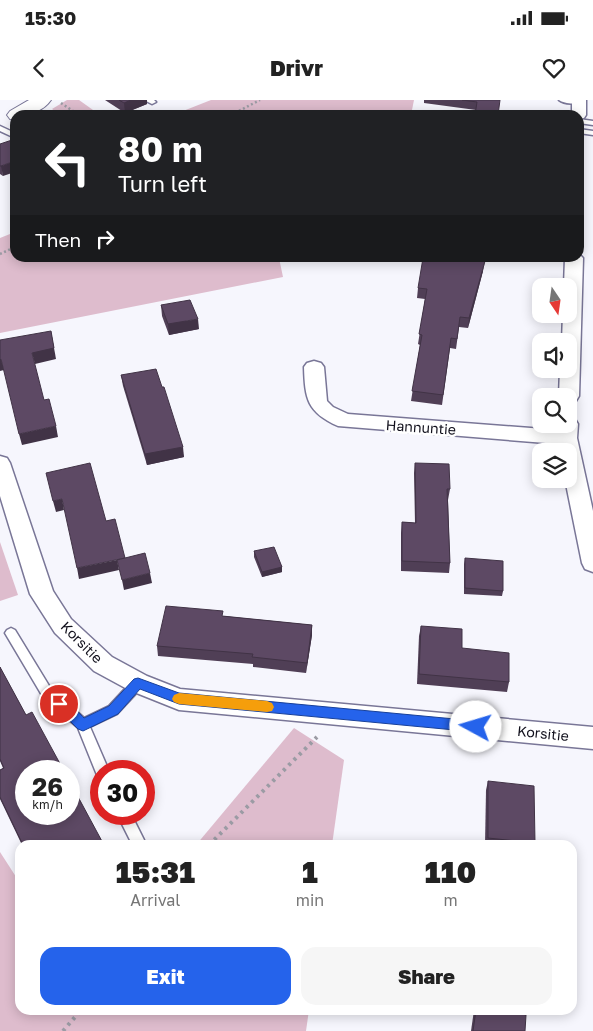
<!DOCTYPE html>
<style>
body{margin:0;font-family:"Golos Text",sans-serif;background:#f6f6f6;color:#222;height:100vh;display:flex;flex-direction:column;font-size:19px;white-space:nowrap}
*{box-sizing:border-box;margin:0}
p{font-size:16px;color:#767676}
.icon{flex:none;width:28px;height:28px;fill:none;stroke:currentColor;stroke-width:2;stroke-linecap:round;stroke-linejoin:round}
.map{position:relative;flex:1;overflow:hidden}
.panel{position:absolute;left:15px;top:740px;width:562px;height:175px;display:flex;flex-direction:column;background:#fff;border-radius:15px;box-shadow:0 2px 12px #0003}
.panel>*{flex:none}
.banner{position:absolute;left:10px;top:10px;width:574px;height:152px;border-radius:15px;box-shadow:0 2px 12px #0003;background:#202124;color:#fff;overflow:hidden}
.needle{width:32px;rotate:167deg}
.fabs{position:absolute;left:532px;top:178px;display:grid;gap:10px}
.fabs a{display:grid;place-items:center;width:45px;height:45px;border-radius:10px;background:#fff;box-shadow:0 2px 12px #0003;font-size:25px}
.speed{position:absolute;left:15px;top:660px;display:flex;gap:10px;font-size:25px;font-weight:700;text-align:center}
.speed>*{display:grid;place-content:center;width:65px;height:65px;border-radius:50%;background:#fff;box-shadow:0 2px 12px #0003;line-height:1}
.speed small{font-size:12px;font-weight:400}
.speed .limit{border:8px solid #d22;background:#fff;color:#111}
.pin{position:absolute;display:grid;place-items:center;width:42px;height:42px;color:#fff;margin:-21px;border:2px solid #fff;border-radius:50%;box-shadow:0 1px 5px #0007}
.me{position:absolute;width:55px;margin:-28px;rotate:276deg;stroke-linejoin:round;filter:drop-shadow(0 0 4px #0008)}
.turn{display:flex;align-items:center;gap:18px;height:105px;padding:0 25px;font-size:22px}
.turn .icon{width:65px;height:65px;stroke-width:2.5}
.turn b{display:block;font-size:35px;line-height:42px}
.then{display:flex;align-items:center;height:48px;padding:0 25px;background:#0003;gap:10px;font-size:19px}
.eta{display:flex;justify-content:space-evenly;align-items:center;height:85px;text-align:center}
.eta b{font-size:30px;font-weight:800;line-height:35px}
.primary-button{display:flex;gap:10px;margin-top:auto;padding:10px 25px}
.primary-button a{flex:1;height:58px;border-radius:15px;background:#2563eb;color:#fff;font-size:20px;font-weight:800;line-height:58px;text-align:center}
.primary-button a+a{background:#f6f6f6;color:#222}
.status{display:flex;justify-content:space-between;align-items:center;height:35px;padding:0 25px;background:#fff;direction:ltr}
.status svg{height:14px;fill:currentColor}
header{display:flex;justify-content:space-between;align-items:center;height:65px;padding:0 25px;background:#fff;font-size:22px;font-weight:800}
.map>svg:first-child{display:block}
.green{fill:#debccd}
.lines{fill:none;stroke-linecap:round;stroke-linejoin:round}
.service-casing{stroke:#797697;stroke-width:3}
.minor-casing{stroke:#797697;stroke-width:3}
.tertiary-casing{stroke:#797697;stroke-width:2}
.path-far1{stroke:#9b9ba4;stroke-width:2.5;stroke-dasharray:2 2.5;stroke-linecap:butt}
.path{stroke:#9b9ba4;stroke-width:4;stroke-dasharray:3 4.5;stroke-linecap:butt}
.service{fill:#fff;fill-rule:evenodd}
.minor{fill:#fff;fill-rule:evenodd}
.tertiary{fill:#fff;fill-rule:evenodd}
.wall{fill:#503f56}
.shaded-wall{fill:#413346}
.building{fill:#5d4964;stroke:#413346}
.route{fill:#2563eb;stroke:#184099}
.slow{fill:#f59e0b}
.labels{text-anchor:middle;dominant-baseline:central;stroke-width:5;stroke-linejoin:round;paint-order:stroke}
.street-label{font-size:14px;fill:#11101c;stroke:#fff}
</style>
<div class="status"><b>15:30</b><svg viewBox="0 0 49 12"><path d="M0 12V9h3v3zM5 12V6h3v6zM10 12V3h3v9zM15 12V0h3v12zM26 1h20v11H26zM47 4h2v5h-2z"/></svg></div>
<header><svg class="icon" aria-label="back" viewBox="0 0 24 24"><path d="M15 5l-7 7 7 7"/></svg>Drivr<svg class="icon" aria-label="heart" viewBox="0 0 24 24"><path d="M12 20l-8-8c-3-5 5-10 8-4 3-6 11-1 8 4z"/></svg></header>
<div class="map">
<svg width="593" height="931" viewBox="0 0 593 931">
<rect width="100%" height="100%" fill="#f6f6fd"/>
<g class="green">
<polygon points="67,0 79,0 100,15 60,15 52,9"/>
<polygon points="211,0 414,0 411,15 181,15 178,13"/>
<polygon points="15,132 15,158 279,158 283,177 0,233 0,138"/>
<polygon points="0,442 18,495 0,501"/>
<polygon points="294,628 344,660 332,745 196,745"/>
<polygon points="0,752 20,783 20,910 309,910 306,931 0,931"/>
</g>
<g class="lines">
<g class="service-casing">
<g id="service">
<polygon points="144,0 154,0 156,2 152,4"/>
<path d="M 559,0 L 582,0 L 583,1 C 578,5 564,4 559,0 Z"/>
<polygon points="579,19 593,21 593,25 579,23"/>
<polygon points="0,26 15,33 15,38 0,31"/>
<polygon points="579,29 593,31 593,35 579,33"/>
<polygon points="11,528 15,530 51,589 84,618 109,606 134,579 138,578 142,579 144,583 142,587 117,614 90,627 109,671 101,671 101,677 97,675 78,628 43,597 5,533 7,530"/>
<polygon points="117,714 131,714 144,740 142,744 132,744"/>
</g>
</g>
<g class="minor-casing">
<g id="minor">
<polygon points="572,0 586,0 586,15 584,18 579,19 579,15 572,15"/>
<polygon points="579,154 583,158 579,296 576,301 569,302 569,296 559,296 560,269 569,269 569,241 562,241 563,214 569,214 569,186 564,186 565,158 579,158"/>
<path d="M 314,261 L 321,263 L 324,267 L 327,301 L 333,307 L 348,314 L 557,330 L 558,324 L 569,324 L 569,317 L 575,319 L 578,324 L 577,338 L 593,411 L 593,472 L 585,469 L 582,463 L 565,379 L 569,379 L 569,351 L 560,351 L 558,344 L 338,326 C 307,312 305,299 304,267 L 307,263 Z"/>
<polygon points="0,356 7,358 10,363 53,491 71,519 112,557 147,576 180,589 593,627 593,649 179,610 129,590 94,571 55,533 30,494 0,396"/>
</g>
</g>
<g class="tertiary-casing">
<path id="tertiary" d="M 29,0 L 51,0 C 43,12 28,15 15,15 L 15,20 L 10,19 L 7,15 L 10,11 Z"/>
</g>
<g class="path-far1">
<polyline points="61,3 79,15"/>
<polyline points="231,15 260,0"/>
<polyline points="0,154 15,147"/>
</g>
<g class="path">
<polyline points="209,745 317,637"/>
<polyline points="63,931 81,910"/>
</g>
<use href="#service" class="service"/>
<use href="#minor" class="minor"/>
<use href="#tertiary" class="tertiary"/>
</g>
<g class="wall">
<polygon points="105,0 147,0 147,4 125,13"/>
<polygon points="424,0 500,0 476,10 424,3"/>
<polygon points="0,44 3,76 0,74"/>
<polygon points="483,171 468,228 459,227 456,249 450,248 442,305 411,301 420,245 418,244 425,199 417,198 418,188"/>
<polygon points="161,205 199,229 169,235 162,216"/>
<polygon points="121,275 162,287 184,357 147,365 123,286"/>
<polygon points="415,363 450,389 448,400 450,463 449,473 401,471 401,433 402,422 415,423 414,373"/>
<polygon points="254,451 282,467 282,472 262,477 254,457"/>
<polygon points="465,458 503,491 502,496 464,494 464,464"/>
<polygon points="224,516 312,525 312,535 306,573 253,567 253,564 158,556 157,546"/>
<polygon points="421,526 462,548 509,582 507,592 417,584 419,536"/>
<polygon points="0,567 26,615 104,745 22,745 0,699 0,670 3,668 0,661"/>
<polygon points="488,681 535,743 535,745 485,745 486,690"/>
<polygon points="474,910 476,910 525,931 471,931"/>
</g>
<g class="shaded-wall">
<polygon points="131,0 147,0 147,4 125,13 124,3"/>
<polygon points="15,61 15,72 3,76 1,66"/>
<polygon points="485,161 483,171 468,228 469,218"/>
<polygon points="198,219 199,229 169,235 168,224"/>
<polygon points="51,231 56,259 35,264 32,253"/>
<polygon points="1,259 4,270 0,271 0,260"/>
<polygon points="56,326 58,337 22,345 19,334"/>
<polygon points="183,347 184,357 147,365 145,354"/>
<polygon points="62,399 64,410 56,412 53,401"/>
<polygon points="117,460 119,470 79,479 77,468"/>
<polygon points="282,467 282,472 262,477 262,472"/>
<polygon points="150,473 152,483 124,490 122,480"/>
<polygon points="312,525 312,535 306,573 307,563"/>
</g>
<g class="building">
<polygon points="119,0 131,0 124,3"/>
<polygon points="462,0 500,0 498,15 475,15 477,2"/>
<polygon points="15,39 15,61 1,66 0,66 0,44"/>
<polygon points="423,158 463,158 485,161 469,218 460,217 457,239 451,238 443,295 412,291 422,235 419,234 427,189 418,188"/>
<polygon points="190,200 198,219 168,224 161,205"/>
<polygon points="51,231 54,248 32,253 44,300 49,299 56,326 19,334 1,259 0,260 0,240"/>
<polygon points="156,269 162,287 164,287 183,347 145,354 121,275"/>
<polygon points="90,363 106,421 115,419 125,458 77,468 62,399 53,401 46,373"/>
<polygon points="415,363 449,364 450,389 447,389 450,463 402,461 402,422 416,423"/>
<polygon points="274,447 282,467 262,472 254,451"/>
<polygon points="145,453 150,473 122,480 117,460"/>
<polygon points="465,458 503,461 503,491 465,488"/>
<polygon points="166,506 223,511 222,516 312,525 307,563 252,557 253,554 157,546"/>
<polygon points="421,526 462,529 462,548 509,553 509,582 419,574"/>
<polygon points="0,567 26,615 32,612 64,671 26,671 26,714 69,714 69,680 104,745 23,745 0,697 0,670 4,668 0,659"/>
<polygon points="488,681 534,686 535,743 488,738"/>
<polygon points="476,910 505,910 526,915 525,931 473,931"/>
</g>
<path class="route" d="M 138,578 L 179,593 L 476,621 L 481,623 L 483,627 L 481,631 L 476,632 L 179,604 L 140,589 L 118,614 L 83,631 L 78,629 L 53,604 L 54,600 C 65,596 77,611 84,618 L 109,606 L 134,579 Z"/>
<polygon class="slow" points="179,593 267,601 272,603 274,607 272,611 267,612 179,604 174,602 172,599 174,595"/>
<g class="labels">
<g class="street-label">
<text transform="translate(421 327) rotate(4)">Hannuntie</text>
<text transform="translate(82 542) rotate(45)">Korsitie</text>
<text transform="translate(543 633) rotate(6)">Korsitie</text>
</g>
</g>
</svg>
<div class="fabs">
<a><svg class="needle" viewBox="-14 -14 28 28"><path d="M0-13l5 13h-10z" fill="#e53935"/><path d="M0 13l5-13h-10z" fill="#767676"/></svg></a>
<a><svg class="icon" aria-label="sound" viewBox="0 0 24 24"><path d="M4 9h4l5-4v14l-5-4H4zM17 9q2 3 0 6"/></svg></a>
<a><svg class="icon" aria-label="search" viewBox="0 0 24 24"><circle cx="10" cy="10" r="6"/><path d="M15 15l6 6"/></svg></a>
<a><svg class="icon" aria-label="layers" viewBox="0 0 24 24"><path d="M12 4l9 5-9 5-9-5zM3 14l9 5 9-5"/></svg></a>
</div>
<div class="speed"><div>26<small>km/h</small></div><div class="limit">30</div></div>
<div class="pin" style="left:59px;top:604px;background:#d93025"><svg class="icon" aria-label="arrive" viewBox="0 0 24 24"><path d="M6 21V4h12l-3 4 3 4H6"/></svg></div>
<svg class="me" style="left:476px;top:627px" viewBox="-20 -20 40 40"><circle r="19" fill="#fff"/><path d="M0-13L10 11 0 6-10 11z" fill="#2563eb"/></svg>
<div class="banner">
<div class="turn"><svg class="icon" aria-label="left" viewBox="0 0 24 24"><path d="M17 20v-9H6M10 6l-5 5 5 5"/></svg><div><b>80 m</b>Turn left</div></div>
<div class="then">Then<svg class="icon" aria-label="right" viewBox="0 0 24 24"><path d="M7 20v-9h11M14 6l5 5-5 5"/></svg></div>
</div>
<section class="panel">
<div class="eta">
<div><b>15:31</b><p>Arrival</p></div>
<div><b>1</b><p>min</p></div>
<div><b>110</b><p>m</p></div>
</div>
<div class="primary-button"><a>Exit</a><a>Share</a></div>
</section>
</div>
